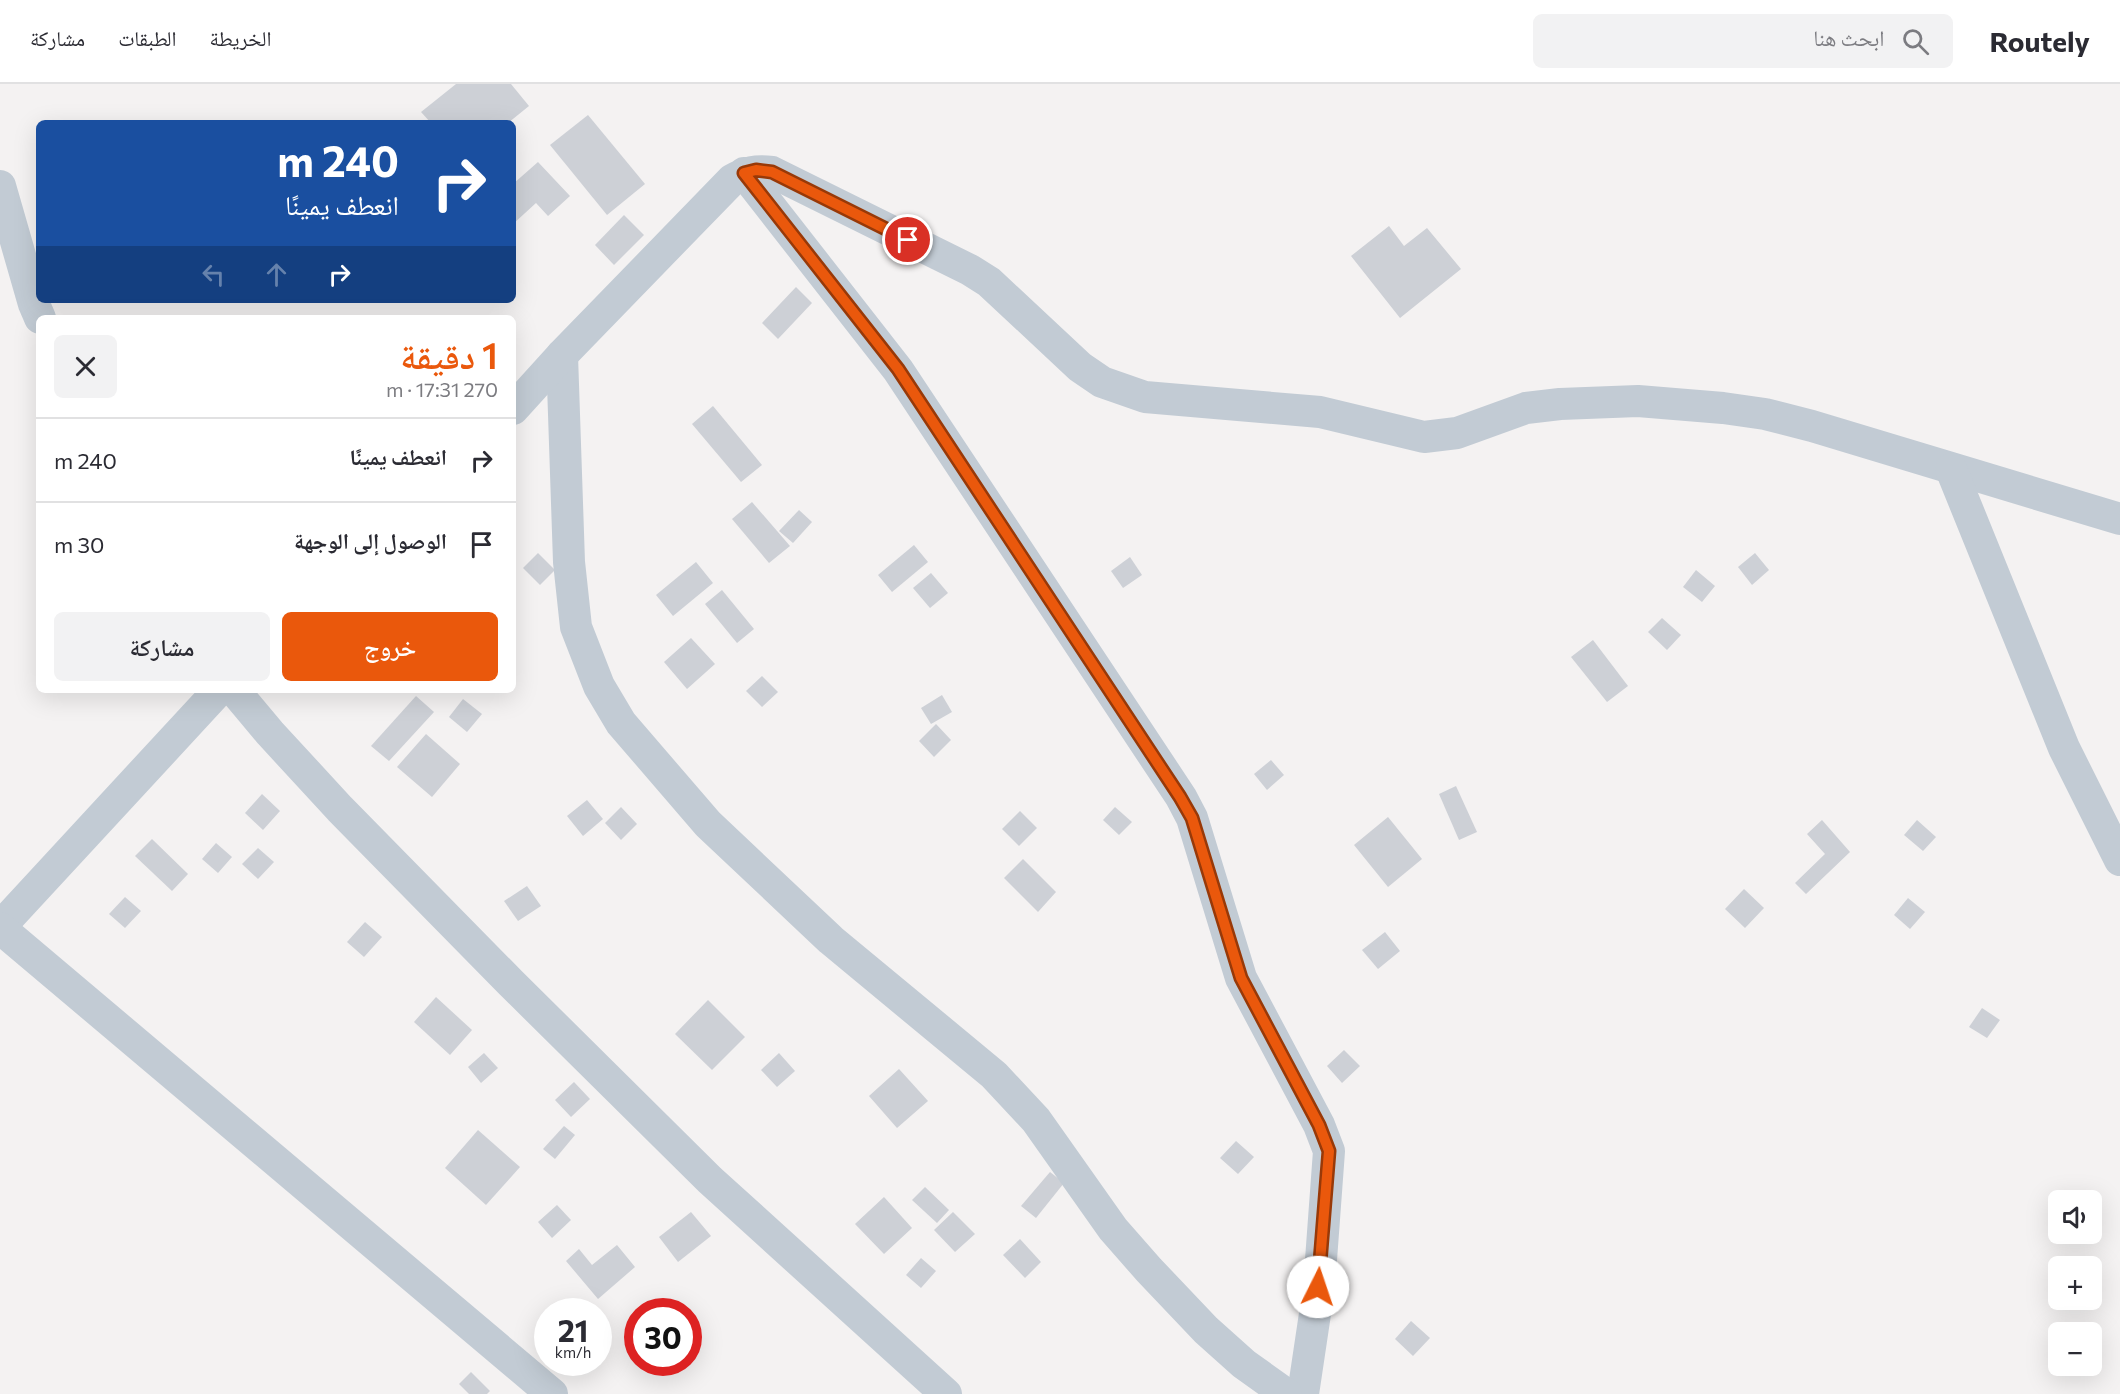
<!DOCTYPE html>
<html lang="ar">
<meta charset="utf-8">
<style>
body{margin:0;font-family:Commissioner,"Noto Naskh Arabic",sans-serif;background:#f2f2f3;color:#2b2b33;direction:rtl;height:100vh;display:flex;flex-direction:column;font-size:22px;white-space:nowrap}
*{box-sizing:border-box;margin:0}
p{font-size:20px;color:#7c7c81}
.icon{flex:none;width:33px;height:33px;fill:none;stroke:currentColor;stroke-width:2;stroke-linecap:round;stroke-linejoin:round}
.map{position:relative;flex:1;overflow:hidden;direction:ltr}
.drawer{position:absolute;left:36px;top:231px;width:480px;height:378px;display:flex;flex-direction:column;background:#fff;border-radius:9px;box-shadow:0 6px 24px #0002;direction:rtl}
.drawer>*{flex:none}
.top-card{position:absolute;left:36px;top:36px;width:480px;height:183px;border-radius:9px;box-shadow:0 6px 24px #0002;direction:rtl;background:#1a4fa0;color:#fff;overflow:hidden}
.buttons{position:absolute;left:2048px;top:1106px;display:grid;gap:12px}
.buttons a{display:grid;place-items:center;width:54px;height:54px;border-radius:9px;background:#fff;box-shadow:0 6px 24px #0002;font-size:30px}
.speed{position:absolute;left:534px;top:1214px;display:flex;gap:12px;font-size:30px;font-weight:700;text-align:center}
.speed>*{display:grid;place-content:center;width:78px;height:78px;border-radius:50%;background:#fff;box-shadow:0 6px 24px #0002;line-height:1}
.speed small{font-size:15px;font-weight:400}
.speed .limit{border:9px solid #d22;background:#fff;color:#111}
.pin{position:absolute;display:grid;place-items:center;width:51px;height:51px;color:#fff;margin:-26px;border:3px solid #fff;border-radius:50%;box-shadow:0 2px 6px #0007}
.me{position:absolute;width:66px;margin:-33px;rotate:4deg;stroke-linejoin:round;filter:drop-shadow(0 0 4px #0008)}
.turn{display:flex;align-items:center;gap:21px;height:126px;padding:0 18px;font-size:27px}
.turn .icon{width:78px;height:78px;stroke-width:2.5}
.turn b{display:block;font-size:42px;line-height:51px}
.lanes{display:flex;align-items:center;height:57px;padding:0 18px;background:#0003;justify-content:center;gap:30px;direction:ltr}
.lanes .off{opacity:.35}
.round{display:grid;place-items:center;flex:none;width:63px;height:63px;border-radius:9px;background:#f2f2f3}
.overview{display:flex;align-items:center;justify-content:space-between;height:102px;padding:0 18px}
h1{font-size:36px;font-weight:600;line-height:45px;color:#ea580c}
.action{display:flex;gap:12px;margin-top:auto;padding:12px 18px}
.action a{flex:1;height:69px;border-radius:9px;background:#ea580c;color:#fff;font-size:24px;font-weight:600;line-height:69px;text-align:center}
.action a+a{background:#f2f2f3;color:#2b2b33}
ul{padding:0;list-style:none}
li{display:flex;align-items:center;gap:18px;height:84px;padding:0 18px;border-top:2px solid #e1e1e2}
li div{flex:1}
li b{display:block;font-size:22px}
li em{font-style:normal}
header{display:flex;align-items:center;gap:36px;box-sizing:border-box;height:84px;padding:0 30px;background:#fff;border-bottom:2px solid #e1e1e2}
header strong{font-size:28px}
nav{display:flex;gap:33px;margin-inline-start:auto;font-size:21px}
.search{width:420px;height:54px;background:#f2f2f3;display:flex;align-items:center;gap:15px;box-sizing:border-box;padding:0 21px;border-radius:9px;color:#7c7c81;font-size:22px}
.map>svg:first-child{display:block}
.building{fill:#cdd0d6}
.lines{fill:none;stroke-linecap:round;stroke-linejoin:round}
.minor{stroke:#c2cbd4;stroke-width:32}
.route-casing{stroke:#983908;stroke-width:15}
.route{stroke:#ea580c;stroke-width:10}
</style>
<header>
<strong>Routely</strong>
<div class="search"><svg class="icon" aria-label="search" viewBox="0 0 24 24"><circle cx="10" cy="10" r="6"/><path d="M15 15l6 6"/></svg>ابحث هنا</div>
<nav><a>الخريطة</a><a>الطبقات</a><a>مشاركة</a></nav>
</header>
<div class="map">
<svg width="2120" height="1310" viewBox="0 0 2120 1310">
<rect width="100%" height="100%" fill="#f4f2f2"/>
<g class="building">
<polygon points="456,0 511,0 529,22 508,39 431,39 421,28"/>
<polygon points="588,31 645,100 607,131 550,61"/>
<polygon points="538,78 570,112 548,132 536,119 513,140 513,100"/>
<polygon points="624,131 644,151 614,181 595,161"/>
<polygon points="1389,142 1404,162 1427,144 1461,185 1400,234 1351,172"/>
<polygon points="796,203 812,219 778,255 762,239"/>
<polygon points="713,322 762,381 741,398 692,340"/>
<polygon points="752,418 790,462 769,479 732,435"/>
<polygon points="799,426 812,438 793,459 779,447"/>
<polygon points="914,461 928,478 892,508 878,491"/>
<polygon points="538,469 555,486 540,501 523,484"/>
<polygon points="1755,469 1769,486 1752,501 1738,483"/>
<polygon points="1130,473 1142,491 1123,504 1111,487"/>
<polygon points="696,478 713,499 673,532 656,511"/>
<polygon points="1696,486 1715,502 1702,518 1683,503"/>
<polygon points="931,489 948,509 930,524 913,504"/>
<polygon points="722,506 754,545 737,559 705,520"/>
<polygon points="1662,534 1681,551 1667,566 1648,548"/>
<polygon points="691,554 715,580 687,605 664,578"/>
<polygon points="1593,556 1628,602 1607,618 1571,573"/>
<polygon points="762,592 778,608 762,623 746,607"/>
<polygon points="942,611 952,628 931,640 921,624"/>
<polygon points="416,612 434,628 389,677 371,662"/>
<polygon points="463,615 482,630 467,648 449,633"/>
<polygon points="936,640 951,656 934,673 919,657"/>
<polygon points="426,650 460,680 432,713 397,683"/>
<polygon points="1271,676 1284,691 1267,706 1254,690"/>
<polygon points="1456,702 1477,748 1459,756 1439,710"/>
<polygon points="262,710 280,727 263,746 245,729"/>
<polygon points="587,716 603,735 583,752 567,732"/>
<polygon points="621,723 637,740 621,756 605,739"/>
<polygon points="1115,723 1132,738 1119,751 1103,736"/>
<polygon points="1020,727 1037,744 1019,762 1002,745"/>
<polygon points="1388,733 1422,775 1388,803 1354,761"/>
<polygon points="1822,736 1850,768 1806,810 1795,799 1825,770 1807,750"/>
<polygon points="1917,736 1936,753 1923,767 1904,751"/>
<polygon points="152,755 188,790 172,807 135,772"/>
<polygon points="216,759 232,773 218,789 202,775"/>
<polygon points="258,764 274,778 258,795 242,780"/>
<polygon points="1023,775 1056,808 1038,828 1004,794"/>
<polygon points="527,802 541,822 518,837 504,817"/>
<polygon points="1744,805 1764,824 1745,844 1725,825"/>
<polygon points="125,813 141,827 125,844 109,830"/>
<polygon points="1908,814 1925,828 1910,845 1894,831"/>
<polygon points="365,838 382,853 364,873 347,858"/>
<polygon points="1385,848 1400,867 1378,885 1362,866"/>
<polygon points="436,913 472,946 450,971 414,938"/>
<polygon points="708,916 745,953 712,986 675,950"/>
<polygon points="1982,924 2000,936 1987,954 1969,943"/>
<polygon points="1344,966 1360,982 1342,999 1327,982"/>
<polygon points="484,969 498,984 481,999 468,983"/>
<polygon points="779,969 795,987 777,1003 761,986"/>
<polygon points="899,985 928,1017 897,1044 869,1012"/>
<polygon points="574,998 590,1015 571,1033 555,1016"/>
<polygon points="564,1042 575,1051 555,1075 543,1065"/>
<polygon points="478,1046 520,1083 486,1121 445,1084"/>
<polygon points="1236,1057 1254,1073 1238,1090 1220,1074"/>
<polygon points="1050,1088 1064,1099 1036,1134 1021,1122"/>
<polygon points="925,1103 949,1126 937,1139 912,1116"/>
<polygon points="884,1113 912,1144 884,1170 855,1140"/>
<polygon points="557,1121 571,1136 552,1154 538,1138"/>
<polygon points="691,1128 711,1152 678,1178 659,1153"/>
<polygon points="953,1128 975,1150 955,1168 934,1146"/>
<polygon points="1020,1155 1041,1178 1025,1194 1003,1171"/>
<polygon points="617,1161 635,1183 598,1215 566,1177 579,1165 592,1181"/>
<polygon points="921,1174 936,1187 921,1204 906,1191"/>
<polygon points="1411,1237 1430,1254 1413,1272 1395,1255"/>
<polygon points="471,1288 490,1307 487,1310 469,1310 459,1300"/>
</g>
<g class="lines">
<g class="minor">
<polyline points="744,89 898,286 1181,713 1192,734 1241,894 1319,1041 1329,1067 1319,1203 1303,1310"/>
<polyline points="0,102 34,220 40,234"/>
<polyline points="562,271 569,478 576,543 599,602 621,639 708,740 831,856 994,991 1036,1036 1113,1145 1149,1186 1206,1246 1244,1280 1286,1310"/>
<path d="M 513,325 L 562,271 L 732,96 C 746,88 756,86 772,88 L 970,186 L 989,198 L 1080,283 L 1102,298 L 1145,313 L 1320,328 L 1424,353 L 1457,349 L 1526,324 L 1560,320 L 1638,317 L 1723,324 L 1765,330 L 1812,342 L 2120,435"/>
<polyline points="1951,385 2064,664 2120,776"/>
<polyline points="234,606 270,649 340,725 511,899 710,1096 946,1310"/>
<polyline points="0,843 219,606"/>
<polyline points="0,844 552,1310"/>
</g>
</g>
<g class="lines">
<g class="route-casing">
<polyline id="route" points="908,156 772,88 756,86 744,89 898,285 1180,713 1192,734 1241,894 1319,1041 1329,1067 1318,1203"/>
</g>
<use href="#route" class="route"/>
</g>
</svg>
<div class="buttons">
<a><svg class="icon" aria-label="sound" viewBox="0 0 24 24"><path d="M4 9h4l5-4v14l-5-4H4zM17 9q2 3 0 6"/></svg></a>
<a>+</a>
<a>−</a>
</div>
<div class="speed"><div>21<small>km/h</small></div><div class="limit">30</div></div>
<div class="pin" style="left:908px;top:156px;background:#d93025"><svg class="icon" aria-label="arrive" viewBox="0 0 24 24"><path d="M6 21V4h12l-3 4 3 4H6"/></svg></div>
<svg class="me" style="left:1318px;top:1203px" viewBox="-20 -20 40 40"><circle r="19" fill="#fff"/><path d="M0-13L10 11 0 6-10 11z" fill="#ea580c"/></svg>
<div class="top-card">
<div class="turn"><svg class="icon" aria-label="right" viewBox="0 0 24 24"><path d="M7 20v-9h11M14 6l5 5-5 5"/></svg><div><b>240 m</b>انعطف يمينًا</div></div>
<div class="lanes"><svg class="icon off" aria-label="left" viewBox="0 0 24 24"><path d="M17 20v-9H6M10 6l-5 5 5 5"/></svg><svg class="icon off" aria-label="ahead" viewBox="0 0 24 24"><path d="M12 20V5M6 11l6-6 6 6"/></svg><svg class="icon" aria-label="right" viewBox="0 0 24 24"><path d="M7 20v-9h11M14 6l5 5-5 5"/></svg></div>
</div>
<section class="drawer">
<div class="overview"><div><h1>1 دقيقة</h1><p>270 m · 17:31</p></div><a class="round"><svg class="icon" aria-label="close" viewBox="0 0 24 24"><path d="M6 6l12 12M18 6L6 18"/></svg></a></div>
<ul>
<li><svg class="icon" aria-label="right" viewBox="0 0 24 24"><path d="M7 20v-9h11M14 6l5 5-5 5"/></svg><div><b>انعطف يمينًا</b></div><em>240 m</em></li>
<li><svg class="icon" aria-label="arrive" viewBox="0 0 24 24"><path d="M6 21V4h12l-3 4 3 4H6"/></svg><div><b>الوصول إلى الوجهة</b></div><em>30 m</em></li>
</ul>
<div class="action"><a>خروج</a><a>مشاركة</a></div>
</section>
</div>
